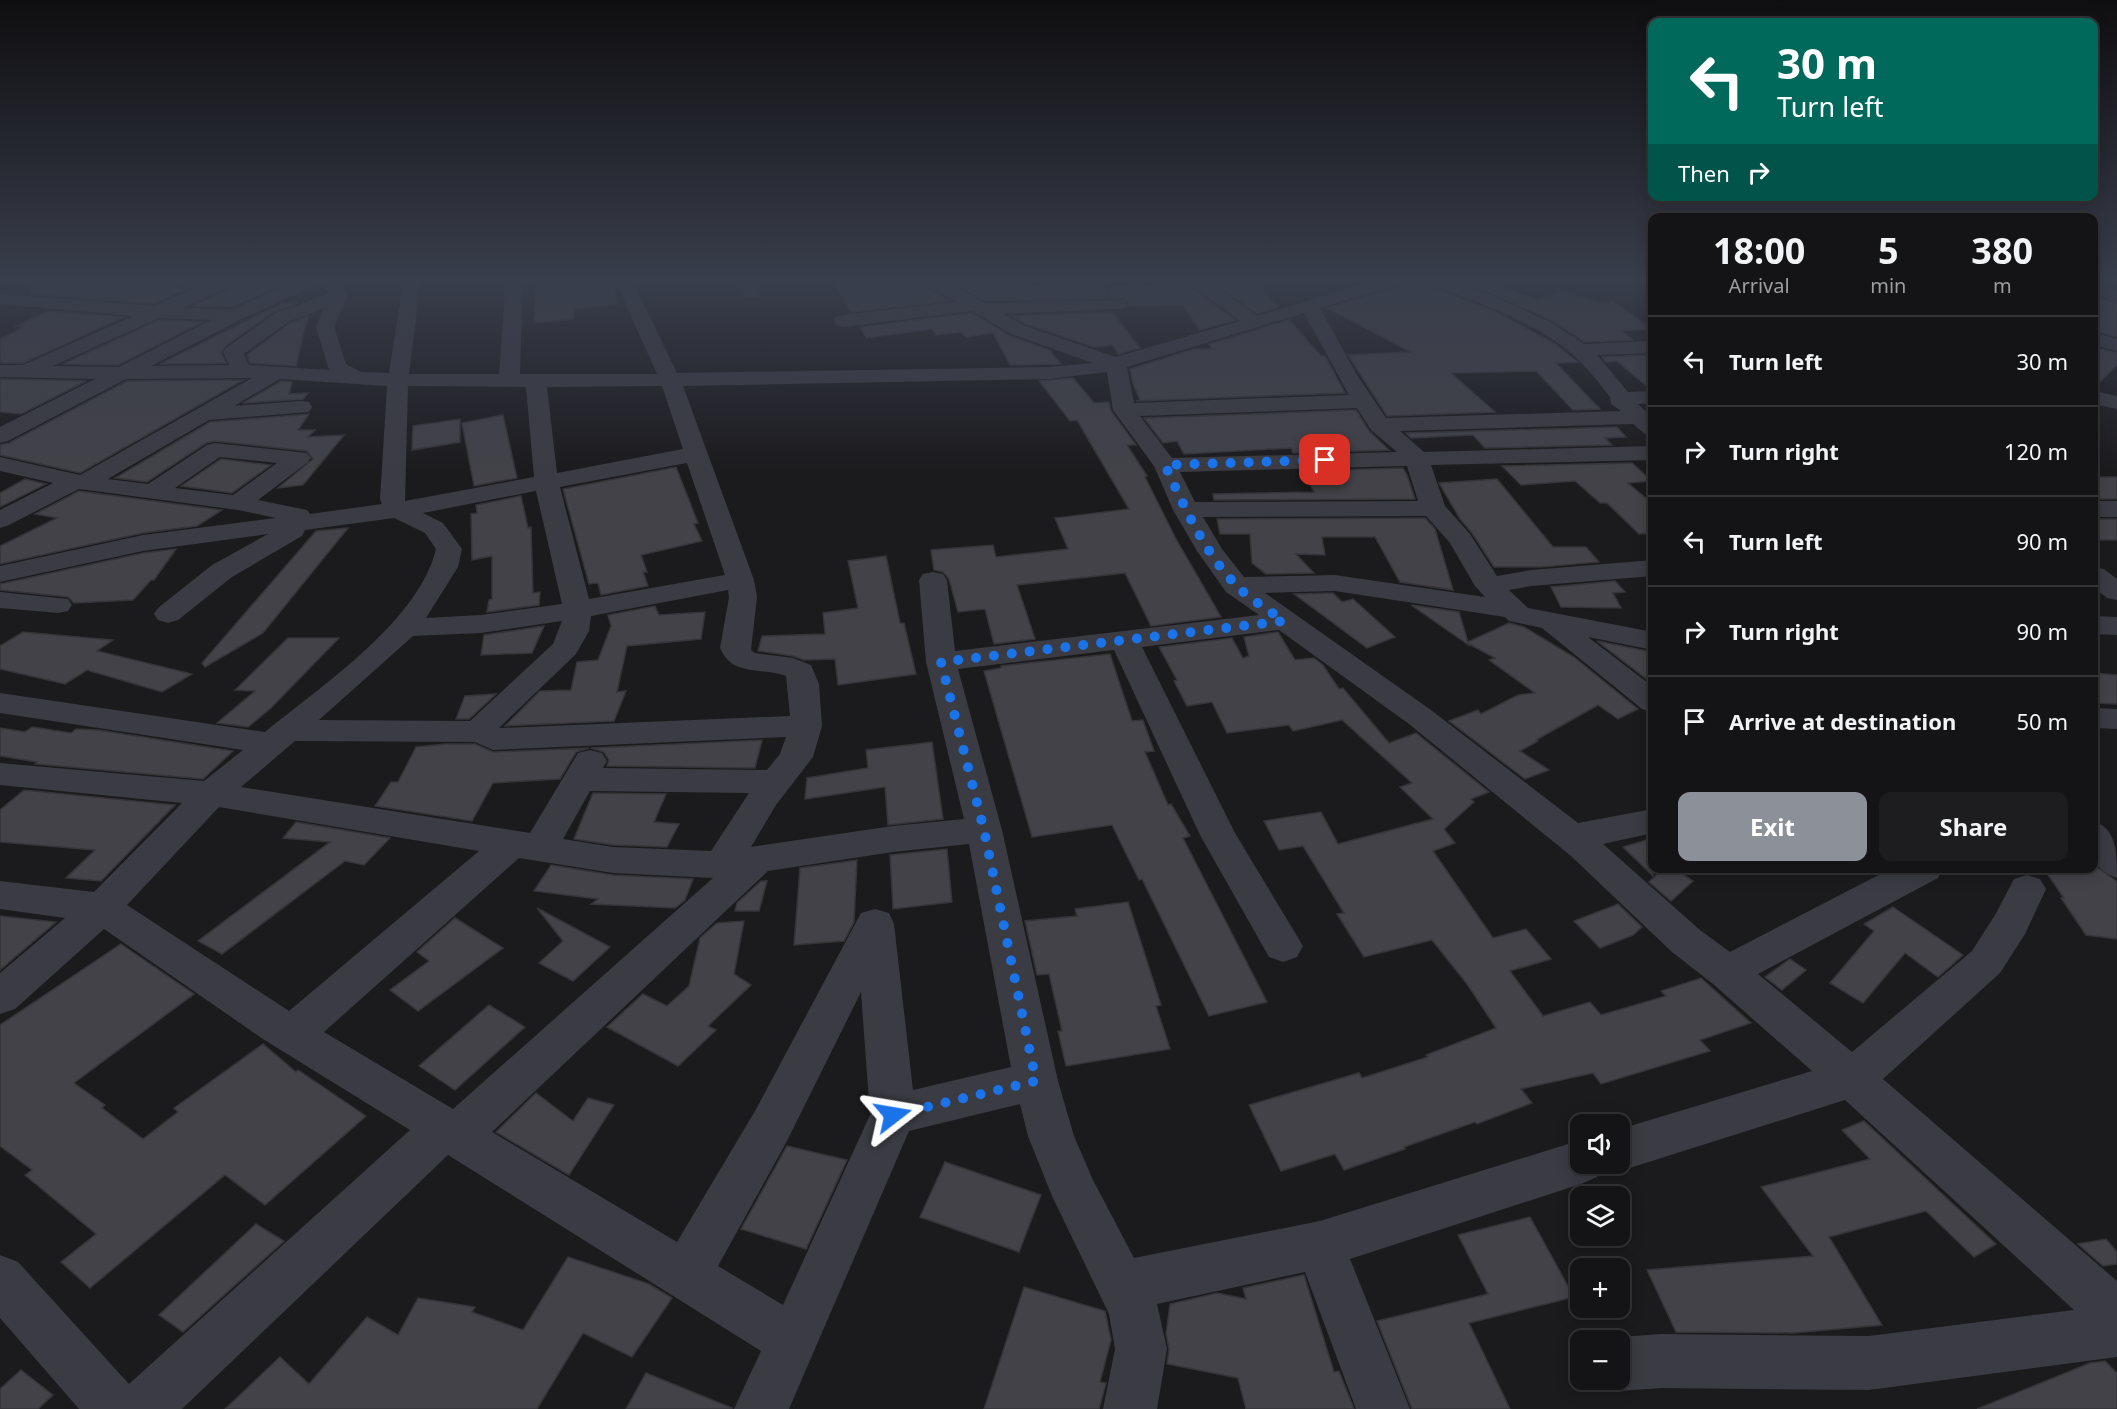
<!DOCTYPE html>
<meta charset="utf-8">
<style>
body{margin:0;font-family:"Noto Sans",sans-serif;background:#1d1d1f;color:#f1f3f6;height:100vh;display:flex;flex-direction:column;font-size:22px;white-space:nowrap}
*{box-sizing:border-box;margin:0}
p{font-size:20px;color:#9d9ea1}
.icon{flex:none;width:33px;height:33px;fill:none;stroke:currentColor;stroke-width:2;stroke-linecap:round;stroke-linejoin:round}
.map{position:relative;flex:1;overflow:hidden}
.drawer{position:absolute;left:1648px;top:213px;width:450px;height:660px;display:flex;flex-direction:column;background:#141416;border-radius:12px;box-shadow:0 3px 15px #0003,0 0 0 2px #333335}
.drawer>*{flex:none}
.top-card{position:absolute;left:1648px;top:18px;width:450px;height:183px;border-radius:12px;box-shadow:0 3px 15px #0003,0 0 0 2px #333335;background:#00695c;color:#fff;overflow:hidden}
.tools{position:absolute;left:1570px;top:1114px;display:grid;gap:12px}
.tools a{display:grid;place-items:center;width:60px;height:60px;border-radius:12px;background:#141416;box-shadow:0 3px 15px #0003,0 0 0 2px #333335;font-size:30px}
.pin{position:absolute;display:grid;place-items:center;width:51px;height:51px;color:#fff;margin:-26px;border-radius:12px;box-shadow:0 3px 9px #0006}
.me{position:absolute;width:66px;margin:-33px;rotate:76deg;stroke-linejoin:round;filter:drop-shadow(0 0 4px #0008)}
.turn{display:flex;align-items:center;gap:21px;height:126px;padding:0 30px;font-size:27px}
.turn .icon{width:78px;height:78px;stroke-width:2.5}
.turn b{display:block;font-size:42px;line-height:51px}
.then{display:flex;align-items:center;height:57px;padding:0 30px;background:#0003;gap:12px;font-size:22px}
.eta{display:flex;justify-content:space-evenly;align-items:center;height:102px;text-align:center}
.eta b{font-size:36px;font-weight:700;line-height:42px}
.action{display:flex;gap:12px;margin-top:auto;padding:12px 30px}
.action a{flex:1;height:69px;border-radius:12px;background:#8c9099;color:#fff;font-size:24px;font-weight:700;line-height:69px;text-align:center}
.action a+a{background:#1d1d1f;color:#f1f3f6}
ul{padding:0;list-style:none}
li{display:flex;align-items:center;gap:18px;height:90px;padding:0 30px;border-top:2px solid #333335}
li div{flex:1}
li b{display:block;font-size:22px}
li em{font-style:normal}
.map>svg:first-child{display:block}
.building{fill:#424248;stroke:#353439;stroke-width:1.5}
.lines{fill:none;stroke-linecap:round;stroke-linejoin:round}
.street{fill:#3b3b43;fill-rule:evenodd}
.highway{fill:#666974;fill-rule:evenodd}
.route{stroke:#1a73e8;stroke-width:10;stroke-dasharray:0 18}
</style>
<div class="map">
<svg width="2117" height="1409" viewBox="0 0 2117 1409">
<rect width="100%" height="100%" fill="#1b1a1d"/>
<g class="building">
<polygon points="31,278 138,278 142,284 186,289 154,304 30,293"/>
<polygon points="243,278 297,278 232,307 192,306 240,284"/>
<polygon points="574,278 612,278 618,304 574,309 574,319 534,323 536,285 574,282"/>
<polygon points="831,278 918,278 921,284 949,301 851,312"/>
<polygon points="944,278 1002,278 1003,283 1025,282 1026,285 1102,283 1108,298 986,301"/>
<polygon points="1156,278 1183,278 1186,284 1235,320 1200,330 1183,305 1128,306 1129,303 1124,298 1110,298 1110,287 1154,285 1153,281 1158,281"/>
<polygon points="1207,278 1219,278 1222,280 1254,279 1278,307 1257,314"/>
<polygon points="1419,278 1422,284 1500,314 1555,344 1578,362 1556,363 1600,409 1573,410 1536,371 1451,373 1495,412 1387,416 1348,355 1411,352 1327,308 1408,284 1411,280"/>
<polygon points="1449,278 1474,278 1538,300 1561,291 1606,304 1613,301 1651,329 1622,331 1633,340 1585,342 1551,320 1494,294"/>
<polygon points="2094,297 2117,303 2117,337 2094,331"/>
<polygon points="299,302 273,312 225,346 221,353 226,363 160,364 283,303"/>
<polygon points="49,311 124,317 23,363 0,363 0,339 24,327 16,326"/>
<polygon points="1112,312 1140,348 1118,354 1113,345 1094,347 1026,324 1011,316"/>
<polygon points="972,313 1010,336 1052,351 1050,351 1061,364 1010,365 993,333 966,337 961,332 936,335 932,329 866,338 860,327"/>
<polygon points="308,316 296,366 250,363 247,355 289,324"/>
<polygon points="159,320 202,322 118,365 63,364"/>
<polygon points="1289,320 1321,356 1325,356 1345,393 1136,401 1140,400 1133,384 1130,369 1194,349 1212,349 1209,344"/>
<polygon points="2094,347 2117,353 2117,365 2094,388"/>
<polygon points="1648,355 1653,360 1653,389 1650,389 1617,361 1606,362 1602,357"/>
<polygon points="1073,378 1094,403 1109,402 1111,411 1136,445 1127,445 1147,476 1145,477 1175,537 1221,617 1151,626 1125,573 1017,585 1035,639 994,644 985,609 958,612 949,579 943,572 934,570 931,550 993,545 996,557 1068,549 1055,518 1129,509 1077,420 1070,421 1039,381"/>
<polygon points="0,379 86,381 21,414 0,412"/>
<polygon points="243,380 80,473 0,455 0,445 9,443 127,381"/>
<polygon points="281,381 292,382 289,394 308,393 303,399 243,403"/>
<polygon points="1356,410 1369,431 1389,450 1293,453 1291,448 1184,454 1177,441 1163,443 1144,418"/>
<polygon points="309,414 298,430 315,430 308,437 344,435 303,485 278,488 313,459 307,451 215,441 206,443 147,482 115,478 210,422"/>
<polygon points="503,415 517,478 474,486 462,423"/>
<polygon points="460,419 460,442 412,450 413,426"/>
<polygon points="1617,427 1626,437 1605,438 1612,445 1485,448 1473,435 1411,438 1406,433"/>
<polygon points="221,459 271,465 232,493 181,486"/>
<polygon points="1632,463 1652,481 1628,483 1653,504 1653,533 1639,534 1607,503 1600,503 1575,481 1521,485 1502,466"/>
<polygon points="676,467 698,523 694,524 702,541 641,555 647,572 643,572 648,586 601,595 598,583 589,584 563,489"/>
<polygon points="1403,468 1407,475 1415,499 1214,500 1213,494 1314,492 1303,471"/>
<rect x="2094" y="477" width="23" height="22"/>
<polygon points="25,479 46,484 0,507 0,493"/>
<polygon points="1497,479 1553,547 1586,547 1599,562 1541,567 1494,567 1472,533 1460,519 1439,483"/>
<polygon points="79,491 222,510 197,526 143,533 0,564 0,546 57,518 35,514"/>
<polygon points="521,496 528,528 531,527 533,593 540,592 539,605 487,612 489,600 492,599 492,556 472,560 471,514 477,513 476,505"/>
<polygon points="1425,518 1435,529 1453,590 1400,582 1375,537 1322,537 1325,555 1296,554 1314,573 1266,574 1252,563 1250,534 1220,534 1217,519"/>
<rect x="2094" y="519" width="23" height="21"/>
<polygon points="348,528 263,633 205,667 202,663 316,531"/>
<polygon points="176,549 154,580 151,580 133,600 74,603 68,597 0,590 0,584 143,553"/>
<polygon points="886,556 900,623 904,623 916,674 838,685 835,659 804,660 793,656 758,651 762,636 825,634 823,613 858,608 848,561"/>
<polygon points="1615,581 1625,592 1613,593 1621,608 1561,607 1551,587"/>
<polygon points="1333,593 1342,602 1353,599 1395,637 1367,648 1294,594"/>
<polygon points="1411,605 1459,612 1468,642 1509,623 1524,627 1574,657 1638,709 1618,719 1598,705 1536,740 1538,741 1520,751 1549,770 1525,779 1449,721 1478,710 1481,714 1518,695 1535,693 1489,660 1495,658 1469,644 1470,646"/>
<polygon points="655,606 659,615 705,612 701,639 627,646 617,692 626,691 614,721 505,726 540,691 571,690 577,662 598,660 611,626 608,615"/>
<polygon points="544,626 532,653 481,655 484,635"/>
<polygon points="23,632 113,640 97,651 192,674 162,692 87,670 65,684 0,669 0,646"/>
<polygon points="1278,632 1295,660 1314,658 1323,665 1339,689 1343,688 1389,743 1416,733 1489,792 1471,799 1474,802 1444,829 1455,843 1433,851 1493,938 1526,929 1551,959 1510,971 1543,1016 1590,1002 1601,1015 1666,996 1661,991 1701,978 1751,1023 1700,1040 1710,1051 1601,1084 1593,1073 1521,1089 1532,1103 1477,1124 1475,1122 1404,1147 1405,1149 1344,1170 1335,1154 1281,1171 1249,1105 1359,1073 1362,1078 1428,1057 1426,1055 1496,1028 1467,984 1432,940 1364,957 1337,914 1344,913 1303,846 1279,850 1264,821 1321,812 1338,844 1433,819 1400,787 1412,783 1342,720 1293,731 1289,725 1227,733 1212,702 1187,706 1174,681 1177,680 1159,647 1232,638 1243,658 1249,656 1244,637"/>
<polygon points="288,638 339,638 271,708 248,727 217,723 255,691 235,690"/>
<polygon points="1597,641 1653,652 1653,684"/>
<polygon points="1110,654 1132,721 1143,720 1154,751 1145,752 1168,805 1171,804 1190,836 1183,838 1267,1002 1209,1016 1142,879 1139,880 1112,825 1032,837 984,671 1001,668 1001,666"/>
<polygon points="2094,673 2117,675 2117,704 2094,703"/>
<polygon points="496,694 469,719 456,719 465,696"/>
<polygon points="32,727 71,733 76,729 98,730 233,751 203,779 35,764 37,762 0,756 0,728 25,732"/>
<polygon points="762,740 755,768 607,766 609,760 604,752 591,748"/>
<polygon points="932,742 943,819 888,825 885,787 805,799 807,778 868,768 866,750"/>
<polygon points="445,744 475,744 493,752 589,748 576,752 560,779 493,783 472,821 375,806 391,782 398,782 416,747"/>
<polygon points="24,790 175,805 101,881 66,878 95,850 0,842 0,810"/>
<polygon points="593,793 666,794 654,822 679,824 667,847 613,845 574,839"/>
<polygon points="296,822 390,838 364,865 345,861 222,954 198,941 330,842 283,838"/>
<polygon points="1653,838 1653,876 1623,847"/>
<polygon points="947,849 952,902 893,909 890,855"/>
<polygon points="857,860 854,922 844,941 794,945 800,868"/>
<polygon points="551,865 613,875 693,879 685,900 675,908 591,904 598,899 534,891"/>
<polygon points="1664,868 1674,868 1693,881 1671,901 1649,882"/>
<polygon points="2043,868 2098,868 2115,880 2117,882 2117,939 2086,935 2061,898 2064,898"/>
<polygon points="761,881 767,881 759,911 735,911 737,903"/>
<polygon points="1128,902 1161,1005 1156,1006 1170,1049 1066,1066 1058,1031 1062,1031 1049,974 1037,975 1025,921 1077,916 1075,909"/>
<polygon points="1618,904 1642,927 1633,935 1600,948 1574,921"/>
<polygon points="1893,907 1963,955 1938,977 1905,953 1863,1003 1830,983 1874,931 1864,924"/>
<polygon points="537,908 610,947 573,981 539,963 563,941"/>
<polygon points="0,916 56,922 0,970"/>
<polygon points="455,918 503,948 418,1011 390,990 429,961 417,952"/>
<polygon points="744,921 734,974 751,985 708,1026 716,1030 678,1066 607,1027 643,994 667,1006 689,986 700,938 717,923"/>
<polygon points="121,944 194,994 74,1083 105,1105 102,1108 143,1139 178,1112 174,1108 263,1044 296,1072 298,1070 366,1116 265,1205 225,1175 90,1288 61,1262 96,1234 25,1175 32,1170 0,1146 0,1025"/>
<polygon points="1790,959 1806,970 1782,990 1765,977"/>
<polygon points="489,1005 525,1027 455,1090 419,1066"/>
<polygon points="536,1093 573,1121 588,1098 614,1105 569,1175 496,1132"/>
<polygon points="1864,1121 1996,1244 1974,1257 1926,1211 1829,1237 1882,1325 1793,1333 1676,1332 1647,1270 1813,1256 1761,1187 1870,1159 1842,1130"/>
<polygon points="787,1146 847,1160 806,1249 741,1229"/>
<polygon points="945,1162 1041,1195 1019,1252 920,1217"/>
<polygon points="1530,1217 1574,1297 1469,1323 1510,1409 1412,1409 1377,1321 1488,1294 1458,1235"/>
<polygon points="256,1224 284,1241 183,1332 159,1315"/>
<polygon points="2106,1239 2117,1252 2117,1264 2103,1266 2078,1244"/>
<polygon points="568,1257 649,1284 672,1298 632,1357 583,1333 537,1409 225,1409 280,1357 309,1384 367,1317 398,1335 418,1298 475,1307 472,1312 523,1330"/>
<polygon points="1304,1275 1334,1372 1339,1371 1354,1409 1246,1409 1238,1378 1167,1364 1169,1349 1166,1334 1170,1304 1217,1293 1246,1299 1243,1288"/>
<polygon points="1024,1287 1105,1311 1111,1340 1100,1382 1106,1383 1099,1409 984,1409"/>
<polygon points="2105,1361 2117,1373 2117,1409 1977,1409 2090,1363"/>
<polygon points="21,1370 53,1395 38,1409 0,1409 0,1389"/>
<polygon points="646,1373 732,1408 732,1409 626,1409"/>
</g>
<g class="lines">
<g class="street">
<path d="M 140,278 L 215,280 L 241,278 L 239,282 L 182,308 L 232,309 L 304,278 L 326,278 L 323,282 L 242,319 L 151,366 L 229,365 L 223,352 L 226,348 L 274,314 L 328,294 L 325,284 L 328,280 L 340,280 L 347,297 L 334,327 L 346,364 L 361,372 L 389,373 L 404,278 L 421,278 L 409,374 L 499,374 L 506,278 L 523,278 L 520,374 L 657,374 L 614,278 L 631,278 L 677,373 L 1049,367 L 1093,363 L 1011,334 L 972,311 L 843,327 L 836,325 L 834,321 L 836,317 L 843,315 L 956,302 L 922,282 L 920,278 L 940,278 L 985,303 L 1124,300 L 1127,304 L 1124,308 L 1118,309 L 1003,314 L 1025,326 L 1116,357 L 1240,321 L 1187,282 L 1185,278 L 1204,278 L 1257,316 L 1384,278 L 1409,278 L 1407,282 L 1320,308 L 1357,375 L 1386,418 L 1621,411 L 1611,404 L 1610,397 C 1598,382 1587,367 1573,355 C 1531,319 1474,301 1423,282 L 1421,278 L 1444,278 L 1493,296 L 1550,322 L 1584,344 L 1653,341 L 1653,353 L 1597,355 L 1628,392 L 1653,391 L 1653,403 L 1638,404 L 1653,418 L 1653,436 L 1645,434 L 1633,424 L 1400,431 L 1424,452 L 1653,446 L 1653,460 L 1431,465 L 1445,506 L 1470,534 L 1497,576 L 1531,570 L 1653,560 L 1653,576 L 1531,586 L 1509,590 L 1528,608 L 1653,632 L 1653,650 L 1588,637 L 1653,687 L 1653,712 L 1642,709 L 1542,628 L 1509,621 L 1505,617 L 1335,591 L 1265,593 L 1431,710 L 1578,823 L 1653,809 L 1653,833 L 1603,844 L 1700,930 L 1730,952 L 1892,868 L 1943,868 L 1938,878 L 1758,974 L 1852,1052 L 1972,951 L 1995,915 L 2014,879 L 2027,875 L 2040,879 L 2046,889 L 2025,934 L 2000,973 L 1883,1079 L 2117,1281 L 2117,1357 L 1869,1390 L 1661,1388 L 1620,1391 L 1601,1383 L 1600,1380 L 1620,1380 L 1620,1341 L 1611,1341 L 1620,1337 L 1661,1334 L 1869,1336 L 2074,1310 L 1845,1100 L 1620,1171 L 1603,1164 L 1597,1177 L 1581,1184 L 1350,1259 L 1410,1409 L 1356,1409 L 1305,1272 L 1157,1304 L 1167,1349 L 1157,1409 L 1103,1409 L 1115,1349 L 1109,1314 L 1052,1196 L 1028,1136 L 1020,1104 L 909,1131 L 789,1409 L 734,1409 L 761,1351 L 448,1155 L 182,1409 L 79,1409 L 0,1318 L 0,1255 L 18,1262 L 129,1384 L 410,1130 L 263,1039 L 104,929 L 15,1009 L 0,1014 L 0,973 L 65,918 L 0,909 L 0,881 L 94,892 L 182,803 L 0,785 L 0,763 L 204,781 L 243,750 L 0,713 L 0,693 L 265,732 C 320,687 419,621 436,549 L 425,533 L 394,518 L 305,530 L 302,536 L 232,577 L 178,620 L 168,623 L 158,620 L 154,614 L 158,608 L 212,565 L 268,534 L 143,551 L 0,582 L 0,566 L 143,535 L 276,518 L 238,510 L 79,489 L 9,525 L 0,528 L 0,510 L 53,483 L 0,471 L 0,457 L 80,475 L 252,378 L 126,379 L 8,441 L 0,443 L 0,427 L 95,379 L 0,377 L 0,365 L 23,365 L 133,316 L 0,304 L 0,294 L 154,306 L 195,288 L 148,283 L 142,282 ZM 324,308 L 316,327 L 329,370 L 249,365 L 244,354 L 288,322 ZM 1304,313 L 1349,395 L 1134,403 L 1127,367 ZM 159,318 L 211,320 L 119,367 L 53,366 ZM 1107,372 L 1113,410 L 1154,466 L 1173,510 L 1197,551 L 1226,592 L 1259,615 L 955,651 L 947,580 L 943,574 L 933,572 L 923,574 L 919,580 L 926,662 L 964,819 L 893,826 L 751,847 L 776,805 L 813,757 L 822,726 L 819,684 L 811,665 L 793,658 L 755,653 L 751,650 L 757,597 L 754,580 L 683,386 L 1049,379 ZM 280,379 L 387,386 L 380,499 L 382,504 L 310,514 L 307,510 L 258,500 L 307,463 L 311,458 L 307,453 L 215,443 L 207,445 L 148,484 L 108,479 L 209,420 L 309,412 L 312,407 L 309,402 L 301,401 L 234,406 ZM 408,386 L 526,387 L 534,477 L 405,501 ZM 662,386 L 683,449 L 557,473 L 547,387 ZM 1357,408 L 1371,430 L 1397,452 L 1172,458 L 1140,416 ZM 220,457 L 277,463 L 233,495 L 175,488 ZM 687,463 L 725,575 L 589,599 L 560,487 ZM 1407,466 L 1418,501 L 1195,502 L 1180,472 ZM 536,491 L 562,604 L 481,615 L 426,618 L 458,567 L 462,549 L 443,523 L 423,513 ZM 1426,516 L 1450,543 L 1475,586 L 1485,597 L 1335,575 L 1244,577 L 1222,549 L 1203,517 ZM 728,590 L 729,597 L 720,648 C 732,677 762,667 786,676 L 790,716 L 499,728 L 576,654 L 589,631 L 591,616 ZM 562,621 L 553,644 L 470,721 L 319,720 L 413,636 L 481,633 ZM 1279,630 L 1409,724 L 1571,856 L 1672,952 L 1713,984 L 1812,1071 L 1620,1129 L 1620,1164 L 1581,1164 L 1581,1140 L 1320,1221 L 1134,1258 L 1093,1180 L 1074,1136 L 1058,1081 L 1002,830 L 958,669 L 1114,650 L 1200,835 L 1269,957 L 1283,962 L 1297,957 L 1303,946 L 1235,833 L 1142,647 ZM 786,737 L 780,754 L 767,770 L 603,768 L 607,761 L 602,753 L 590,750 L 578,753 L 530,833 L 241,787 L 295,741 L 475,742 L 493,750 ZM 590,791 L 749,793 L 711,851 L 613,847 L 563,839 ZM 219,807 L 479,851 L 289,1011 L 127,905 ZM 969,844 L 1011,1067 L 913,1090 L 894,924 L 889,913 L 875,909 L 861,913 L 755,1111 L 677,1242 L 492,1132 L 768,871 L 893,852 ZM 519,858 L 613,873 L 713,878 L 453,1109 L 324,1032 ZM 861,992 L 870,1115 L 783,1305 L 718,1266 L 787,1141 Z"/>
<polygon points="731,278 749,278 761,294 758,298 746,298"/>
<polygon points="2094,285 2117,291 2117,301 2094,295"/>
<polygon points="2094,333 2117,339 2117,351 2094,345"/>
<polygon points="2094,391 2117,396 2117,409 2094,404"/>
<rect x="2094" y="501" width="23" height="16"/>
<polygon points="2094,567 2104,569 2117,579 2117,600 2107,598 2094,588"/>
<polygon points="0,592 68,599 72,605 68,611 58,613 0,608"/>
<polygon points="2094,616 2117,617 2117,635 2094,634"/>
<polygon points="2094,708 2117,709 2117,729 2094,728"/>
<path d="M 2094,821 C 2117,830 2117,852 2117,878 C 2087,868 2094,847 2094,821 Z"/>
</g>
<polygon class="highway" points="2100,278 2117,278 2117,284 2103,282"/>
</g>
<linearGradient id="sky" x2="0" y2="1"><stop stop-color="#0f0e10"/><stop offset="0.59" stop-color="#393e4c"/><stop offset="1" stop-color="#393e4c" stop-opacity="0"/></linearGradient>
<rect width="2117" height="475" fill="url(#sky)"/>
<g class="lines">
<path class="route" d="M 893,1115 L 1036,1081 L 984,830 L 941,662 L 1284,621 C 1269,610 1249,599 1236,585 C 1204,552 1184,506 1165,465 L 1325,460"/>
</g>
</svg>
<div class="tools">
<a><svg class="icon" aria-label="sound" viewBox="0 0 24 24"><path d="M4 9h4l5-4v14l-5-4H4zM17 9q2 3 0 6"/></svg></a>
<a><svg class="icon" aria-label="layers" viewBox="0 0 24 24"><path d="M12 4l9 5-9 5-9-5zM3 14l9 5 9-5"/></svg></a>
<a>+</a>
<a>−</a>
</div>
<div class="pin" style="left:1325px;top:460px;background:#d93025"><svg class="icon" aria-label="arrive" viewBox="0 0 24 24"><path d="M6 21V4h12l-3 4 3 4H6"/></svg></div>
<svg class="me" style="left:893px;top:1115px" viewBox="-20 -20 40 40"><path d="M0-17L14 15 0 8-14 15z" fill="#1a73e8" stroke="#fff" stroke-width="4"/></svg>
<div class="top-card">
<div class="turn"><svg class="icon" aria-label="left" viewBox="0 0 24 24"><path d="M17 20v-9H6M10 6l-5 5 5 5"/></svg><div><b>30 m</b>Turn left</div></div>
<div class="then">Then<svg class="icon" aria-label="right" viewBox="0 0 24 24"><path d="M7 20v-9h11M14 6l5 5-5 5"/></svg></div>
</div>
<section class="drawer">
<div class="eta">
<div><b>18:00</b><p>Arrival</p></div>
<div><b>5</b><p>min</p></div>
<div><b>380</b><p>m</p></div>
</div>
<ul>
<li><svg class="icon" aria-label="left" viewBox="0 0 24 24"><path d="M17 20v-9H6M10 6l-5 5 5 5"/></svg><div><b>Turn left</b></div><em>30 m</em></li>
<li><svg class="icon" aria-label="right" viewBox="0 0 24 24"><path d="M7 20v-9h11M14 6l5 5-5 5"/></svg><div><b>Turn right</b></div><em>120 m</em></li>
<li><svg class="icon" aria-label="left" viewBox="0 0 24 24"><path d="M17 20v-9H6M10 6l-5 5 5 5"/></svg><div><b>Turn left</b></div><em>90 m</em></li>
<li><svg class="icon" aria-label="right" viewBox="0 0 24 24"><path d="M7 20v-9h11M14 6l5 5-5 5"/></svg><div><b>Turn right</b></div><em>90 m</em></li>
<li><svg class="icon" aria-label="arrive" viewBox="0 0 24 24"><path d="M6 21V4h12l-3 4 3 4H6"/></svg><div><b>Arrive at destination</b></div><em>50 m</em></li>
</ul>
<div class="action"><a>Exit</a><a>Share</a></div>
</section>
</div>
